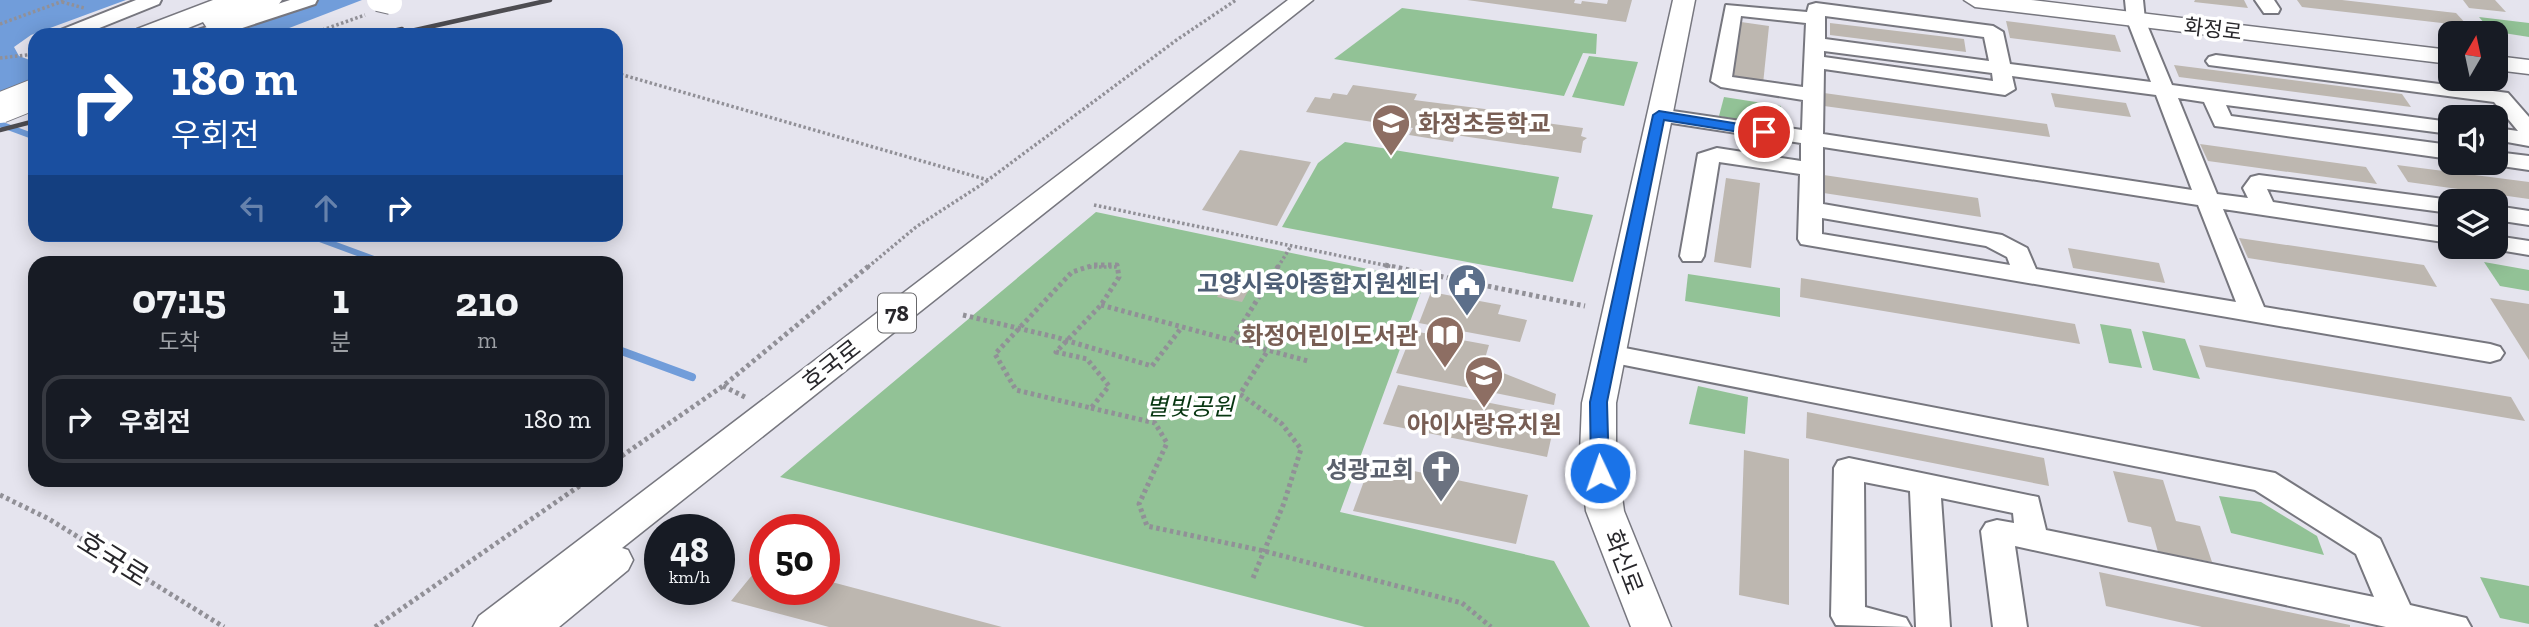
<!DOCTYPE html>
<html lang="ko">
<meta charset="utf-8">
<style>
body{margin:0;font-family:"Zilla Slab","Noto Sans KR",serif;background:#242831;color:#f1f3f6;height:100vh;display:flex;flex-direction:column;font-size:26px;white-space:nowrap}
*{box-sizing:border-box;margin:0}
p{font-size:23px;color:#9ea1a6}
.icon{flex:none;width:38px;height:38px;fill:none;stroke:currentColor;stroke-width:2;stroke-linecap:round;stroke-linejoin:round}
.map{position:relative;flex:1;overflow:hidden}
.panel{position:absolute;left:28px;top:256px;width:595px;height:231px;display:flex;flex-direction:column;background:#171b24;border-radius:21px;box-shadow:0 4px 18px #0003}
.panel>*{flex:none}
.guide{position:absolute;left:28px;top:28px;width:595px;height:214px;border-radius:21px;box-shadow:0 4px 18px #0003;background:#1a4fa0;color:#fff;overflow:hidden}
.needle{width:46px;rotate:9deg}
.tools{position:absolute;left:2438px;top:21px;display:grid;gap:14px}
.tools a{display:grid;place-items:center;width:70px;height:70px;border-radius:14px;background:#171b24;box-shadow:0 4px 18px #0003;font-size:35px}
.speed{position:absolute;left:644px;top:514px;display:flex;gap:14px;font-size:35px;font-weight:700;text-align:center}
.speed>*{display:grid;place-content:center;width:91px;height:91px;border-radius:50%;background:#171b24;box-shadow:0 4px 18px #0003;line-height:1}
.speed small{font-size:18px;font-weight:400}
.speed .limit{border:10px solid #d22;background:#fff;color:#111}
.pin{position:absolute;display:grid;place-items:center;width:60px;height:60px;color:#fff;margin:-30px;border:4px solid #fff;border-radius:50%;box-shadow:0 2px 7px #0007}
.me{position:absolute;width:77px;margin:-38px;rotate:357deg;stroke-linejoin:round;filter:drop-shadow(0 0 5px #0008)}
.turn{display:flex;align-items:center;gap:24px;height:147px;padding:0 28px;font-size:32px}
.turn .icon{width:91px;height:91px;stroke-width:2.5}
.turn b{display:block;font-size:49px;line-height:60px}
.lanes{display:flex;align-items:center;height:66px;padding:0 28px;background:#0003;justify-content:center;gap:35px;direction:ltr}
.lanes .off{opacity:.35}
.eta{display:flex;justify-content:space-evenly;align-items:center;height:119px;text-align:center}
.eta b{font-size:42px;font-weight:700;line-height:49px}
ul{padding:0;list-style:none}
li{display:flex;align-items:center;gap:21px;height:88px;margin:0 14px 10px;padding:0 14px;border:4px solid #363941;border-radius:21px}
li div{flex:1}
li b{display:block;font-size:26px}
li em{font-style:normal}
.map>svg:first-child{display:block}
.green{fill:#92c296}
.water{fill:#719dda}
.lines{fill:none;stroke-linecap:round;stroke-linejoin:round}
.stream-far1{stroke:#719dda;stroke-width:6}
.stream{stroke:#719dda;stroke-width:8}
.building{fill:#bdb7b0}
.minor-casing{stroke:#77777f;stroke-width:4}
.major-casing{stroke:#77777f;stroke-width:3}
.highway-casing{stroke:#77777f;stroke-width:3}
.path-far1{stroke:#919097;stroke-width:3.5;stroke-dasharray:2.5 2.5;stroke-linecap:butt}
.path{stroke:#919097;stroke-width:5;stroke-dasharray:3.5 3.5;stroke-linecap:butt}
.minor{fill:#fff;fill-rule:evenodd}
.major{fill:#fff;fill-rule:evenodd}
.highway{fill:#fff;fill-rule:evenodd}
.rail{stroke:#4d4c51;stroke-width:4.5}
.minor-bridge-casing{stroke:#77777f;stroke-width:24;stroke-linecap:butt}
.highway-bridge-casing{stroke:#77777f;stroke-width:32;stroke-linecap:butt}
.minor-bridge{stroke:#fff;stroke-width:22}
.highway-bridge{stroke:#fff;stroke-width:30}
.route{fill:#1a73e8;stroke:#114b97;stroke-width:2}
.labels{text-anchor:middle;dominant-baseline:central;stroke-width:7;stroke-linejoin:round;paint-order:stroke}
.far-street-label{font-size:21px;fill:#28272b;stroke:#fff}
.shield{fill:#fff;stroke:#68686b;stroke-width:2}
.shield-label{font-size:23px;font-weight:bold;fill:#28272b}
.education-label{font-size:24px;font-weight:bold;fill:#785e54;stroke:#fff;text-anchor:start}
.service-label{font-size:24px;font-weight:bold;fill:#4e5e75;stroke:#fff;text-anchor:end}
.street-label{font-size:24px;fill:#28272b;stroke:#fff}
.park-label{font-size:24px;font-style:italic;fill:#073611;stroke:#fff}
.worship-label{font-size:24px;font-weight:bold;fill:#5b616d;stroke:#fff;text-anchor:end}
.near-street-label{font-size:28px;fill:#28272b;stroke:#fff}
</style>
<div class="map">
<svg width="2529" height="627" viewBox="0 0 2529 627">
<rect width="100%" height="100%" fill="#e5e4ee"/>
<g class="green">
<polygon points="1402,8 1597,34 1596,54 1583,53 1564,96 1334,59"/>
<polygon points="2479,17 2529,23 2529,37 2491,31"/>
<polygon points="1589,56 1638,62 1624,106 1572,97"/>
<polygon points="1724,97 1781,106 1777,127 1719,116"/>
<polygon points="1345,142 1559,177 1552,208 1593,215 1573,282 1282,227 1318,163"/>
<polygon points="1096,212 1425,281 1340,512 1554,561 1590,627 1365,627 780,477"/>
<polygon points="2484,262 2529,270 2529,291 2500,286"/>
<polygon points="1688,274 1780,288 1780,317 1685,301"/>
<polygon points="2100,324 2131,329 2142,368 2109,363"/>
<polygon points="2142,331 2185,339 2200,379 2153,370"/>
<polygon points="1698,386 1748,397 1745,434 1689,424"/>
<polygon points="2219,496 2261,502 2317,536 2324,555 2231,533"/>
<polygon points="2480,577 2529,586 2529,624 2500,618"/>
</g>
<g class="water">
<polygon points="0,0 126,0 31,35 14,47 19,56 35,62 35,90 0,95"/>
<polygon points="318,0 362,0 271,35 218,35"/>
</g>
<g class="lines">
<g class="stream-far1">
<polyline points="0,124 35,137"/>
<polyline points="306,234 382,262"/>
</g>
<polyline class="stream" points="616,349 692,377"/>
</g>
<g class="building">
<polygon points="1467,0 1575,0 1574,3 1581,4 1582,1 1607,4 1608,0 1632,0 1626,22"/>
<polygon points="2195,0 2244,0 2248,8 2194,2"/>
<polygon points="2297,0 2342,0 2456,13 2468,26 2302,7"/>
<polygon points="2463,0 2495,0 2506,12 2469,8"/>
<polygon points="2006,21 2115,35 2121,52 2010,38"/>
<polygon points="1741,22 1769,26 1763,84 1733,80"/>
<polygon points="1830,23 1964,39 1966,52 1830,35"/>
<polygon points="2174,65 2402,94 2411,107 2179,77"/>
<polygon points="1353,85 1417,94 1414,100 1548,117 1546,123 1583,128 1581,136 1587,138 1583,141 1581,153 1455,135 1453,142 1409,135 1413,128 1306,112 1315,97 1330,99 1333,93 1347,95"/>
<polygon points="1824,93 2047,124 2050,137 1824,106"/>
<polygon points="2051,93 2126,103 2131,117 2055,107"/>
<polygon points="2200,144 2366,167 2377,184 2208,161"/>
<polygon points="1240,150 1311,162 1277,226 1202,210"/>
<polygon points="2397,165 2529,182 2529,199 2408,182"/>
<polygon points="1817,174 1978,198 1981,217 1817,192"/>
<polygon points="1726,178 1760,183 1751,268 1714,262"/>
<polygon points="2239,238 2424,265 2437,287 2248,258"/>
<polygon points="2068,248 2159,263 2165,283 2073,268"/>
<polygon points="1801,278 2075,324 2080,344 1800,297"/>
<polygon points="1227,279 1252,284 1242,302 1217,297"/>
<polygon points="1431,292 1501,305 1498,314 1527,320 1520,342 1419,323"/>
<polygon points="2490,298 2529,304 2529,360"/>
<polygon points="1413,331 1489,345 1483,365 1556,394 1554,405 1396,373"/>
<polygon points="2199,345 2511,397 2525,421 2206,367"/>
<polygon points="1398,385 1556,416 1547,457 1383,424"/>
<polygon points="1807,412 2044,458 2049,486 1806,438"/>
<polygon points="1744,450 1789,459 1789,605 1739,595"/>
<polygon points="1371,462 1528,495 1516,544 1353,511"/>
<polygon points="2113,471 2163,480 2176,521 2200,526 2212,562 2158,552 2151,527 2128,522"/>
<polygon points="762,563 765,590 824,590 824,580 1002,627 829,627 731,601"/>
<polygon points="2099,572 2350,625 2350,627 2202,627 2106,606"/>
</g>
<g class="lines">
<g class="minor-casing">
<g id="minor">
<polygon points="136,0 161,0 159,4 82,35 55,35 58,31"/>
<polygon points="290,0 317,0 315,4 221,35 192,35 195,31"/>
<path d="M 2125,0 L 2143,0 L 2145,20 L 2172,85 L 2450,122 L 2450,134 L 2226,105 L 2231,116 L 2450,145 L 2450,159 L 2223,127 L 2215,126 L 2204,102 L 2178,98 L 2217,194 L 2248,198 L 2243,188 L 2251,177 L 2259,175 L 2459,201 L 2450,201 L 2450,213 L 2267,189 L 2273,202 L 2450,229 L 2450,243 L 2223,209 L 2264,307 L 2490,344 L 2500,347 L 2504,353 L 2500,359 L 2490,362 L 1801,244 L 1798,239 L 1800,174 L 1719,162 L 1704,256 L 1701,261 L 1683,261 L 1680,256 L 1698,154 L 1717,148 L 1801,161 L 1801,143 L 1659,121 L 1648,115 L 1659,109 L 1802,130 L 1803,100 L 1721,87 L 1711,81 L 1726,5 L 1807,12 L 1809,5 L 1816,3 L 1993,26 L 2003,32 L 2010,64 L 2151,82 L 2127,20 ZM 1741,16 L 1806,23 L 1803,87 L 1732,77 ZM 1825,16 L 1984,37 L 1989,61 L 1825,39 ZM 1824,51 L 1992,73 L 1993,81 L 1824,57 ZM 1824,69 L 2005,95 L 2015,89 L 2012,76 L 2156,95 L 2192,190 L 1823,134 ZM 1823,147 L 2198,205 L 2236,302 L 2036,269 L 2027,248 L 2002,235 L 1823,204 ZM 1822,218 L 1986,246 L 2007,257 L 2010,265 L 1822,234 Z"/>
<polygon points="2255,0 2274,0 2280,9 2278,13 2264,13"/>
<polygon points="2216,55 2508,93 2529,117 2529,146 2496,140 2496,128 2518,131 2494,102 2209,65 2206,61 2209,57"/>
<polygon points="2496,152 2529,156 2529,170 2488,164 2496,163"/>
<polygon points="2496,206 2529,211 2529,225 2496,220"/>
<polygon points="2496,236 2529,241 2529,255 2487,248 2496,247"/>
<polygon points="1609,345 2275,473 2380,539 2410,605 2466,618 2471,627 2386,627 2015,546 2027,627 1993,627 1981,531 1986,523 1997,520 2014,523 2013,513 1941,498 1950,627 1916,627 1910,491 1864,482 1865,607 1906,618 1911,627 1836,625 1831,616 1834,468 1838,461 1849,458 2038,497 2046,530 2374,597 2356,554 2255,490 1599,360 1595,354 1599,348"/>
</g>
</g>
<g class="major-casing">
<g id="major">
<polygon points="1288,0 1313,0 622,548 628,550 633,560 628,570 559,627 473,627 479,616"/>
<polygon points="1673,0 1695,0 1616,403 1616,454 1624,511 1671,627 1631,627 1586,511 1580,454 1582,403"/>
<polygon points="1964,0 2031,0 2450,50 2450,64 1975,7"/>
<polygon points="2496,56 2529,60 2529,74 2496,70"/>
</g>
</g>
<g class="highway-casing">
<polygon id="highway" points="213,0 282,0 278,5 216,30 207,28 203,22 171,35 133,35 137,29"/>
</g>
<g class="path-far1">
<polyline points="62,2 84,8"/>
<polyline points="0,24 66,0"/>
<polyline points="308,35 365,15"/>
<polyline points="0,58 35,54"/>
<polyline points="616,73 988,180 1178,39 1236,0"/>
<polyline points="1094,205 1394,267"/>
<polyline points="868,267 916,227 987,181"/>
<polyline points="1089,267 1117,267"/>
<polyline points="1278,267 1291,246"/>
</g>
<g class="path">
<polygon points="1094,265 1117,265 1119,277 1101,305 1056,352 1087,359 1109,386 1091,408 1016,390 995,354 1072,272"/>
<polyline points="1385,265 1585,306"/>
<polyline points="1101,305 1308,361"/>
<polyline points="963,315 1055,337 1152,366 1182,327"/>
<polyline points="1232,340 1279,265"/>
<polyline points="723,386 747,398"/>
<polyline points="1091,408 1155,423 1167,443 1139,504 1147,526 1264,551 1462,603 1491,627"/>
<polyline points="616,460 723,386 870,265"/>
<polyline points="0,495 49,519 224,627"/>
<polyline points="1253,578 1284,503 1301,449 1282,424 1240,394 1268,350"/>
<polyline points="375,627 588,480"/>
</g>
<use href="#minor" class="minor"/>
<use href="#major" class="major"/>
<use href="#highway" class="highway"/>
<g class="rail">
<polyline points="375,35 402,29"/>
<polyline points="393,35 550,0"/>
<polyline points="0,130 35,121"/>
</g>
<g class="minor-bridge-casing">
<polyline id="minor-bridge" points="378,0 391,3"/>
</g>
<g class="highway-bridge-casing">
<polyline id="highway-bridge" points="0,108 35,94"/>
</g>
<use href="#minor-bridge" class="minor-bridge"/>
<use href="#highway-bridge" class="highway-bridge"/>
</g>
<polygon class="route" points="1659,111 1764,128 1770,132 1764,136 1664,120 1607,402 1609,473 1600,480 1591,473 1590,402 1653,115"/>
<defs>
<g id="school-pin" transform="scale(2.0125)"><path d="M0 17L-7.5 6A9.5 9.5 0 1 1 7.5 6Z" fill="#8d6e63" stroke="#fff"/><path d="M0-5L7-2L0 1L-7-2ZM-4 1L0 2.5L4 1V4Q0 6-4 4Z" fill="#fff"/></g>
<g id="civic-pin" transform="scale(2.0125)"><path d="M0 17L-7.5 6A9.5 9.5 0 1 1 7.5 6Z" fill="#5c6f8a" stroke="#fff"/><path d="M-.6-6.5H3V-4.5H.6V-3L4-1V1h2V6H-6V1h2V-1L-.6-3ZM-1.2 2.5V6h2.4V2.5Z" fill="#fff"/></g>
<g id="library-pin" transform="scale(2.0125)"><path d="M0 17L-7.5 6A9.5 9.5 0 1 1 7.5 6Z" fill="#8d6e63" stroke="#fff"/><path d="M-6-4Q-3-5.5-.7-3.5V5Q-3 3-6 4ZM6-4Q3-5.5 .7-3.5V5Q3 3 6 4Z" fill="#fff"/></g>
<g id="church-pin" transform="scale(2.0125)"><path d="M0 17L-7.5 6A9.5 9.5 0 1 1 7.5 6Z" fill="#6b7280" stroke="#fff"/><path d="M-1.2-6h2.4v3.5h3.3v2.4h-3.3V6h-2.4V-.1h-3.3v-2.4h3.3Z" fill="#fff"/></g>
</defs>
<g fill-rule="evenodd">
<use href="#school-pin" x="1391" y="123"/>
<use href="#civic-pin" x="1467" y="283"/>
<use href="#library-pin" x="1445" y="335"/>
<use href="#school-pin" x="1484" y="375"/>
<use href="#church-pin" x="1441" y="469"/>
</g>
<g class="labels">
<g class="far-street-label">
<text transform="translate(2213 29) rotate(7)">화정로</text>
</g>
<rect class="shield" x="878" y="293.5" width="38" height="39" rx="5"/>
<g class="shield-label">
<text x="897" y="313">78</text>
</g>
<g class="education-label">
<text x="1418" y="123">화정초등학교</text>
<text x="1418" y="335" text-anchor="end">화정어린이도서관</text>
<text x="1484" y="424" text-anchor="middle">아이사랑유치원</text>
</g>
<g class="service-label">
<text x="1440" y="283">고양시육아종합지원센터</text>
</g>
<g class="street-label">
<text transform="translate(831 365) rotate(-38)">호국로</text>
<text transform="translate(1624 562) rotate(69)">화신로</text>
</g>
<g class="park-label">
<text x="1190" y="406">별빛공원</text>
</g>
<g class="worship-label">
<text x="1414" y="469">성광교회</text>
</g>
<g class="near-street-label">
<text transform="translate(113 559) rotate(32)">호국로</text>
</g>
</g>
</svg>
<div class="tools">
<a><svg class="needle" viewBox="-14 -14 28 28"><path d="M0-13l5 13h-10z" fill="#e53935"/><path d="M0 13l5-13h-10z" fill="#9ea1a6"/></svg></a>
<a><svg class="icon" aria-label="sound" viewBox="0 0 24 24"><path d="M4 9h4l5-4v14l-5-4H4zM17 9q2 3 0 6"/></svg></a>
<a><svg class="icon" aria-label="layers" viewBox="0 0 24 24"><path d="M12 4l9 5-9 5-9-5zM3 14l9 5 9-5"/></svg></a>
</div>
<div class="speed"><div>48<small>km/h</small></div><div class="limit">50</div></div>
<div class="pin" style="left:1764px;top:132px;background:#d93025"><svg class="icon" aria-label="arrive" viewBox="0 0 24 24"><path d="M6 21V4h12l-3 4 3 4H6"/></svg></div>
<svg class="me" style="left:1600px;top:473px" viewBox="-20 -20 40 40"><circle r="17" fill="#1a73e8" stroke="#fff" stroke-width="3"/><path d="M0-11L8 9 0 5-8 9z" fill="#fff"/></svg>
<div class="guide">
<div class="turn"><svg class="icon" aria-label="right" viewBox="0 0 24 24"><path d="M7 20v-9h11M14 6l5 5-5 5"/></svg><div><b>180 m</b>우회전</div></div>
<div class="lanes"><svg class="icon off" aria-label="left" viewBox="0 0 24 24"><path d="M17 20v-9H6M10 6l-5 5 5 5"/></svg><svg class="icon off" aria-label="ahead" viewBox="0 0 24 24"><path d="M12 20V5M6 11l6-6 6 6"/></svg><svg class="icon" aria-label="right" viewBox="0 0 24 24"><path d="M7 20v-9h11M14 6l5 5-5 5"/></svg></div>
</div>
<section class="panel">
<div class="eta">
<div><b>07:15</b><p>도착</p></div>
<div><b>1</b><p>분</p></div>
<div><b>210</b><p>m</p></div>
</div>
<ul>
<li><svg class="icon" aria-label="right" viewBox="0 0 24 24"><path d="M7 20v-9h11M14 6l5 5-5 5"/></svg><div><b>우회전</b></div><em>180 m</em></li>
</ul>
</section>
</div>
